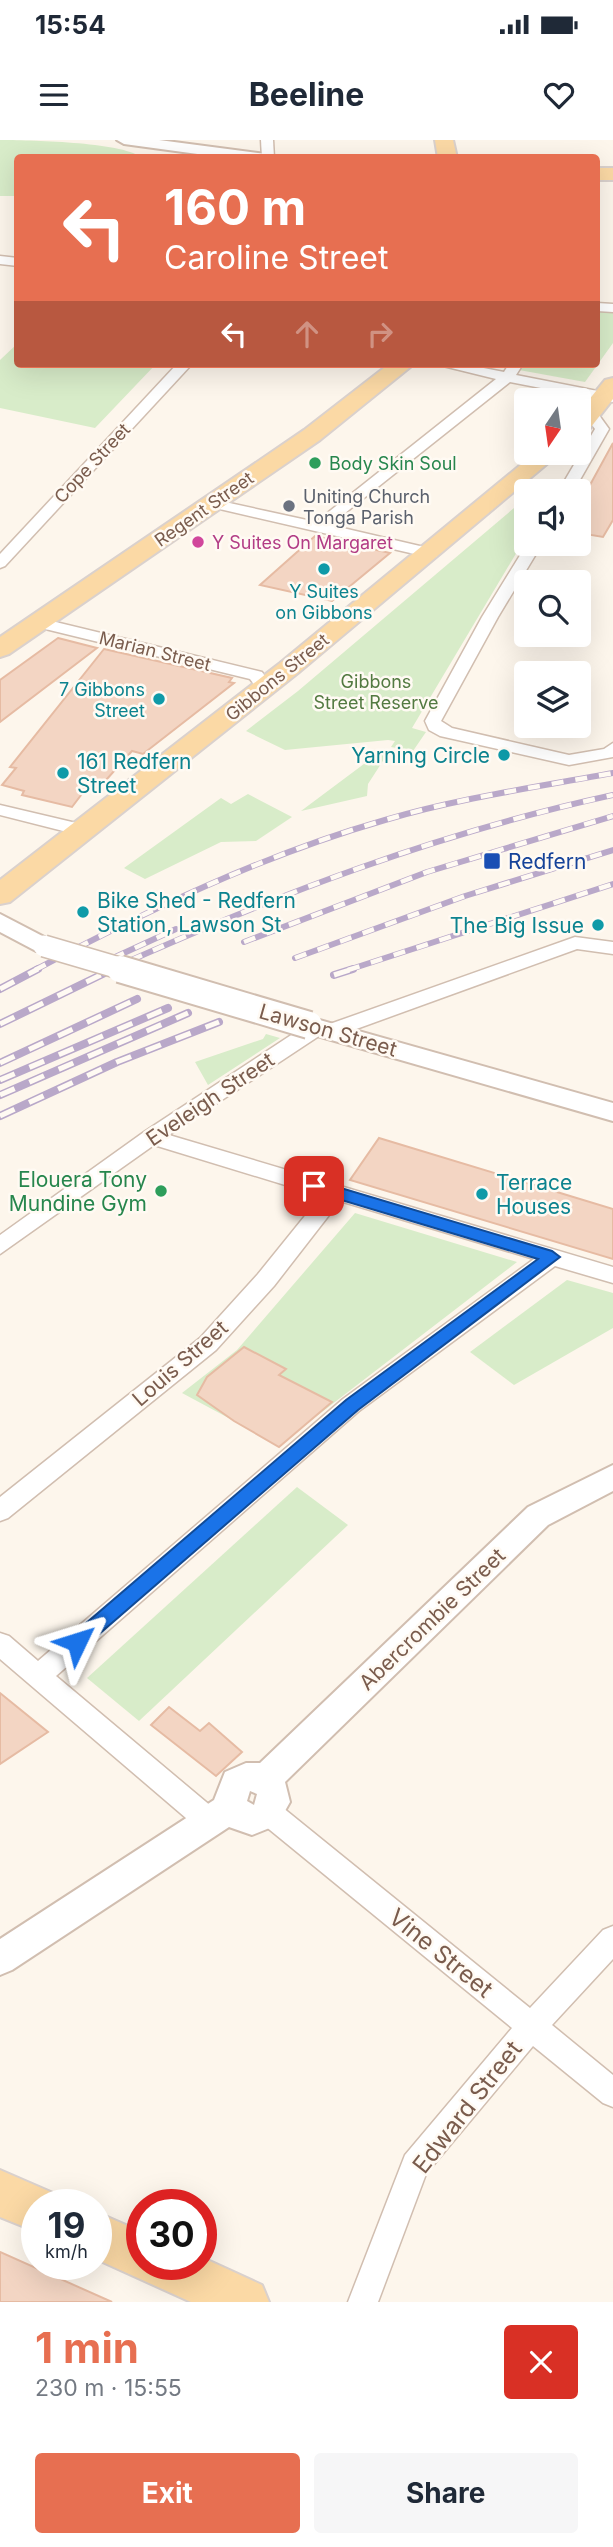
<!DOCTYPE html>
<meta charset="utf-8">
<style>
body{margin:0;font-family:Inter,sans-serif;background:#f6f6f7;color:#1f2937;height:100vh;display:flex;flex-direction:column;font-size:26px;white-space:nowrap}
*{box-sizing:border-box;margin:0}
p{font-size:23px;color:#747a83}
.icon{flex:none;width:38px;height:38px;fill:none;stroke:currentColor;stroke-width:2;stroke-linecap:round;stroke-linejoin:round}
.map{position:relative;height:2162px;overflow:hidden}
.sheet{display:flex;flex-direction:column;background:#fff;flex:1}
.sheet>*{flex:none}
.hud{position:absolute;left:14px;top:14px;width:586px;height:214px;border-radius:7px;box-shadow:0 7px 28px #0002;background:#e76f51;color:#fff;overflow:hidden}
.needle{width:46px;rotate:193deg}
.buttons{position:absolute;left:514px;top:248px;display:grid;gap:14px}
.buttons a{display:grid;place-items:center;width:77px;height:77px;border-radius:7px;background:#fff;box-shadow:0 7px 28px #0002;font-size:35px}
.speed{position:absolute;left:21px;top:2049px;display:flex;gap:14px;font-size:35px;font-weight:700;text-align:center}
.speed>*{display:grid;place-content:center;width:91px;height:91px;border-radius:50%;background:#fff;box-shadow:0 7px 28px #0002;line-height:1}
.speed small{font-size:18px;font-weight:400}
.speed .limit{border:10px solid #d22;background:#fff;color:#111}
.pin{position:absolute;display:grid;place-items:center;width:60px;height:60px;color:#fff;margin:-30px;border-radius:14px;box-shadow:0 4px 10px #0006}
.me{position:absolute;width:77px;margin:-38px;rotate:49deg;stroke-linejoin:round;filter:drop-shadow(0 0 5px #0008)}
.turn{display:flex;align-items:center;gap:24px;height:147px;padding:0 35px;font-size:32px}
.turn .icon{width:91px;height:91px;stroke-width:2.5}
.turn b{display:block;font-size:49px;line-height:60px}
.lanes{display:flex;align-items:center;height:66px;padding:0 35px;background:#0003;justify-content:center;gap:35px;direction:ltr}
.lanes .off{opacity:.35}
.round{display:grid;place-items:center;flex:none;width:74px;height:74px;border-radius:7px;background:#f6f6f7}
.head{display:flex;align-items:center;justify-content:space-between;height:119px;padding:0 35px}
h1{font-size:42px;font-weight:700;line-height:52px;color:#e76f51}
.primary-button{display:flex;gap:14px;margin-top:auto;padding:14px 35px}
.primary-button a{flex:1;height:80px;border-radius:7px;background:#e76f51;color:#fff;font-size:28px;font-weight:700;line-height:80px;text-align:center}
.primary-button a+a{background:#f6f6f7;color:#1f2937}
.status{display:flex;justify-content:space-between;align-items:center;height:49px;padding:0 35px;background:#fff;direction:ltr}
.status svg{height:19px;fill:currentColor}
header{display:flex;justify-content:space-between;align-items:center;height:91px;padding:0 35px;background:#fff;font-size:32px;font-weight:700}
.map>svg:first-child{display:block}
.green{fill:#d8ecc9}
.building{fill:#f3d5c3;stroke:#e6bba3;stroke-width:2}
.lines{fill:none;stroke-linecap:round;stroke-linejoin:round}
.minor-casing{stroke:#d1beb0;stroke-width:3}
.tertiary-casing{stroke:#d1beb0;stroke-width:4}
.primary-casing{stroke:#dad1cd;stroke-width:4}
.minor{fill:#fff;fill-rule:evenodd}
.tertiary{fill:#fff;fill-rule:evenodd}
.primary{fill:#fbd9a5;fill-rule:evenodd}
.rail-far1-casing{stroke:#b9a8c9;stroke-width:6}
.rail-casing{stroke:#b9a8c9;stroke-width:8}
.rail-far1{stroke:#fffaf3;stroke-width:4.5;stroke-dasharray:12;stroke-linecap:butt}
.rail{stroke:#fffaf3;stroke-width:5;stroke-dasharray:16;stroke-linecap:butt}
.tertiary-bridge-far1-casing{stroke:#d1beb0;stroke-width:24;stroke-linecap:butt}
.tertiary-bridge-casing{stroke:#d1beb0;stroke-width:30;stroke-linecap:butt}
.tertiary-bridge-far1{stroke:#fff;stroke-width:21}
.tertiary-bridge{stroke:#fff;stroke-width:26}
.route{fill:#1a73e8;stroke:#114b97;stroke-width:2}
.leisure-dot{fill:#2e9e5b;stroke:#fffaf3;stroke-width:2.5}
.worship-dot{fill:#6b7280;stroke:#fffaf3;stroke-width:2.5}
.hotel-dot{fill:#d1479c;stroke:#fffaf3;stroke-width:2.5}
.culture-dot{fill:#0f9aa8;stroke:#fffaf3;stroke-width:2.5}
.transit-dot{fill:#1a4fb4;stroke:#fffaf3;stroke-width:2.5}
.labels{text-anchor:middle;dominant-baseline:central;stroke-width:5;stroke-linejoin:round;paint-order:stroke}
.far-street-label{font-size:18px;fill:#7a5c4d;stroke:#fffaf3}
.far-leisure-label{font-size:18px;fill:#27864d;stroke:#fffaf3;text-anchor:start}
.far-worship-label{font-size:18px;fill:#5b616d;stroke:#fffaf3;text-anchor:start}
.far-hotel-label{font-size:18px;fill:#b23c85;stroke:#fffaf3;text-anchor:start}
.far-culture-label{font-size:18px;fill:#0d838f;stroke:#fffaf3}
.far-park-label{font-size:18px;fill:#537a41;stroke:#fffaf3}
.culture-label{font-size:21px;fill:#0d838f;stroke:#fffaf3;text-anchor:start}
.transit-label{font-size:21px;fill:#164399;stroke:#fffaf3;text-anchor:start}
.street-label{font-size:21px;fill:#7a5c4d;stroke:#fffaf3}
.leisure-label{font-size:21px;fill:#27864d;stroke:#fffaf3;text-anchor:end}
.near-street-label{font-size:24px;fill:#7a5c4d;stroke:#fffaf3}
</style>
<div class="status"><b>15:54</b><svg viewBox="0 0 49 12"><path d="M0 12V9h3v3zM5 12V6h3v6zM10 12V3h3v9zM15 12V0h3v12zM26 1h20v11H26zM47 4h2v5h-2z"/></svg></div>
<header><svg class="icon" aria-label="menu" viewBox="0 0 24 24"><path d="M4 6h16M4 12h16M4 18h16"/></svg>Beeline<svg class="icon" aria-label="heart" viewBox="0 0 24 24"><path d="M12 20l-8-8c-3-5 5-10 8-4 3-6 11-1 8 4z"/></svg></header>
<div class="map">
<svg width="613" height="2162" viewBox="0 0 613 2162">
<rect width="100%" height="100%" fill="#fdf6ec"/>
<g class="green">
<path d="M 0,0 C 26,0 123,2 140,17 L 18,18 L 17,56 L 0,56 Z"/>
<polygon points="597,171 613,172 613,203 585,242 519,230 522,224 597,224"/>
<polygon points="17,204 18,224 156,224 95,288 0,268 0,220"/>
<polygon points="527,357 527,395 412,588 426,592 413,611 391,607 395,601 388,600 285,610 246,591 298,551"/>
<polygon points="380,612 388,613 368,644 367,656 301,671"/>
<polygon points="248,654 292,677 256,701 221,702 145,739 124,728 221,658 231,664"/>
<polygon points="266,894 280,898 208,945 195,922 263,899"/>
<polygon points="355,1073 517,1122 279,1305 182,1253 237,1210"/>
<polygon points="567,1140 613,1153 613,1188 514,1245 470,1212"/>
<polygon points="297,1347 348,1385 139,1581 87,1538"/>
</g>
<g class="building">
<polygon points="613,303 613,380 603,397 579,393 579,365"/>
<polygon points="315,396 390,413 332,461 260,445"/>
<polygon points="58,498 97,508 0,582 0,540"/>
<polygon points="104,509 232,538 229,542 234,543 143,614 132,611 98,649 88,646 72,667 22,655 24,651 2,645 16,628 10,627"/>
<polygon points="379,998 613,1069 613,1119 350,1040"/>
<polygon points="244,1207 286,1229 279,1235 332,1262 279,1307 234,1281 197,1255 207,1237"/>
<polygon points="0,1553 48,1592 0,1624"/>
<polygon points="169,1567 200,1591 209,1583 242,1612 216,1636 151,1585"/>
<polygon points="0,2112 112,2162 0,2162"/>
</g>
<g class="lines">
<g class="minor-casing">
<g id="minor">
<polygon points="261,0 273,0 274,18 262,18"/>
<polygon points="0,116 18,118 18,126 0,124"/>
<polygon points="597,163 613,164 613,172 597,171"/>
<polygon points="177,224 192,224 5,426 0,428 0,414"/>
<polygon points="435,224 463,224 504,232 509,224 523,224 516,235 613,254 613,262 510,242 330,385 437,410 437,416 432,418 211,367 204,363 211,359 316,382 496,239"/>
<polygon points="591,270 596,271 609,289 573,352 558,352 595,289 584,274"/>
<polygon points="527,404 542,404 498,477 441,581 452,588 569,615 604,609 613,603 613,617 569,625 440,596 429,590 425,581 482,477"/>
<polygon points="39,478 262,532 273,548 265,553 259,551 250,539 33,486 33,480"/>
<polygon points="0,665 89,686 92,690 83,696 0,675"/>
<polygon points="575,797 613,802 613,814 577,809 337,896 330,898 322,894 169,995 613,1127 613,1143 555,1126 359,1271 56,1536 218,1672 222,1681 218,1690 209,1693 200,1690 0,1519 0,1493 9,1496 38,1521 343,1259 534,1119 340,1061 274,1146 216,1210 8,1378 0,1381 0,1357 200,1198 258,1134 321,1056 154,1005 0,1114 0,1095 144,992 311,882 318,880 327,885"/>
<polygon points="268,1660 277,1663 530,1868 603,1790 613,1786 613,1819 552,1885 613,1935 613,1967 603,1963 533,1906 426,2034 378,2162 348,2162 405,2015 512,1888 259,1681 255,1672 259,1663"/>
</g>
</g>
<g class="tertiary-casing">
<g id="tertiary">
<polygon points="117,0 159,0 266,14 273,18 227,18 124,4"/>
<polygon points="0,774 52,801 56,806 52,811 36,811 0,792"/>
<polygon points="309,877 613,963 613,981 300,891 297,885 300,879"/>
<path d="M 613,1325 L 613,1351 L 548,1385 L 285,1642 L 290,1662 L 277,1685 L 252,1695 L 229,1687 L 12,1830 L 0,1835 L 0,1799 L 214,1660 L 225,1632 L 246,1623 L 260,1623 L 528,1367 ZM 250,1651 L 257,1654 L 254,1665 L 247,1661 Z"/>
</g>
</g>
<g class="primary-casing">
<g id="primary">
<polygon points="435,0 453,0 457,18 438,18"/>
<rect x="597" y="28" width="16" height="12"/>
<polygon points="389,224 414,224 320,300 9,514 0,517 0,497 304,290"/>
<polygon points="613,238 613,259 587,292 579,294 579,272 605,240"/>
<polygon points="535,313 560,313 298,533 10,762 0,764 0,740 280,523"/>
<polygon points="0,2030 53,2053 59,2065 37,2065 37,2092 0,2077"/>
<polygon points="96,2072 142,2092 142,2124 201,2124 201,2117 262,2145 269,2162 191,2162 96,2119"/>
</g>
</g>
<use href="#minor" class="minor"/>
<use href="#tertiary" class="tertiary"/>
<use href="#primary" class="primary"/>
<g class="rail-far1-casing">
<g id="rail-far1">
<polyline points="244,802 427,732 613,676"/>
<polyline points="113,818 176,789"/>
<polyline points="295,818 465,756 613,710"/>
<path d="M 35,830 C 146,771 263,715 385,680 C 459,658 537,647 613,633"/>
<path d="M 109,830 C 273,756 437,693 613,655"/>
<polyline points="348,830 613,744"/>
</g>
</g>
<g class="rail-casing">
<g id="rail">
<polyline points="334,835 353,829"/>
<polyline points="0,849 38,829"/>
<polyline points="0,884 113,829"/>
<polyline points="0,923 137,859"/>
<polyline points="0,940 168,868"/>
<polyline points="0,955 188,873"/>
<polyline points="0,976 117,922 219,882"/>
</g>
</g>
<use href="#rail-far1" class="rail-far1"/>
<use href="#rail" class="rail"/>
<g class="tertiary-bridge-far1-casing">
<polyline id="tertiary-bridge-far1" points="44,806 126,830"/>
</g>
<g class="tertiary-bridge-casing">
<polyline id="tertiary-bridge" points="120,829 309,885"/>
</g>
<use href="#tertiary-bridge-far1" class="tertiary-bridge-far1"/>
<use href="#tertiary-bridge" class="tertiary-bridge"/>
</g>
<polygon class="route" points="314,1040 552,1111 560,1117 358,1270 83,1508 70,1508 67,1502 70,1497 346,1260 538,1119 308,1050 306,1046"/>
<g class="leisure-dot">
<circle cx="315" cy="323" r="7"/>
<circle cx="161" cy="1051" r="7"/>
</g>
<circle class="worship-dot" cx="289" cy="366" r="7"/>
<circle class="hotel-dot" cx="198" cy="402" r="7"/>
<g class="culture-dot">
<circle cx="324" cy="429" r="7"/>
<circle cx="159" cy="559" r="7"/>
<circle cx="504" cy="615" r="7"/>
<circle cx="63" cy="633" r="7"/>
<circle cx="83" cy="772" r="7"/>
<circle cx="598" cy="785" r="7"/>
<circle cx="482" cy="1054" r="7"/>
</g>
<rect class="transit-dot" x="483" y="712" width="18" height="18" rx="3.5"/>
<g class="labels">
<g class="far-street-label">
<text transform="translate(92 323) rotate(-47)">Cope Street</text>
<text transform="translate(204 369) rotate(-35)">Regent Street</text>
<text transform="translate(155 511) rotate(14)">Marian Street</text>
<text transform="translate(277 537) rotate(-39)">Gibbons Street</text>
</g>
<g class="far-leisure-label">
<text x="329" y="323">Body Skin Soul</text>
</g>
<g class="far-worship-label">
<text x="303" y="356">Uniting Church<tspan x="303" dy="21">Tonga Parish</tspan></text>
</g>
<g class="far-hotel-label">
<text x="212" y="402">Y Suites On Margaret</text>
</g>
<g class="far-culture-label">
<text x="324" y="451">Y Suites<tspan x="324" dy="21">on Gibbons</tspan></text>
<text x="145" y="549" text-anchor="end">7 Gibbons<tspan x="145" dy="21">Street</tspan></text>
</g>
<g class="far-park-label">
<text x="376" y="541">Gibbons<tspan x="376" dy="21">Street Reserve</tspan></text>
</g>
<g class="culture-label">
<text x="490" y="615" text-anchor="end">Yarning Circle</text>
<text x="77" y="621">161 Redfern<tspan x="77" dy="24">Street</tspan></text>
<text x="97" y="760">Bike Shed - Redfern<tspan x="97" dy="24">Station, Lawson St</tspan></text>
<text x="584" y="785" text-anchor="end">The Big Issue</text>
<text x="496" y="1042">Terrace<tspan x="496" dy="24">Houses</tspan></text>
</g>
<g class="transit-label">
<text x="508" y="721">Redfern</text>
</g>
<g class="street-label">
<text transform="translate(328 890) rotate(16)">Lawson Street</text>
<text transform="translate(210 959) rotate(-34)">Eveleigh Street</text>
<text transform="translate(180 1223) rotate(-41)">Louis Street</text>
<text transform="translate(432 1479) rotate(-44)">Abercrombie Street</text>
</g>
<g class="leisure-label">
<text x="147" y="1039">Elouera Tony<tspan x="147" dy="24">Mundine Gym</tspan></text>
</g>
<g class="near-street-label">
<text transform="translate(441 1813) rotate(39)">Vine Street</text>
<text transform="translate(467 1967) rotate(-52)">Edward Street</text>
</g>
</g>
</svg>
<div class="buttons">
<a><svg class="needle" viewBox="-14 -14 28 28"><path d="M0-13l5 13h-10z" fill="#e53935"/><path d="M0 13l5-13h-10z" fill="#747a83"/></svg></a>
<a><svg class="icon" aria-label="sound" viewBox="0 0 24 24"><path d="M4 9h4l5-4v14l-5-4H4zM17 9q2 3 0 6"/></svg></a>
<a><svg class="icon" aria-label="search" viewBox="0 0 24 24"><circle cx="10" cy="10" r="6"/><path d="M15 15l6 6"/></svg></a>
<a><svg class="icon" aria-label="layers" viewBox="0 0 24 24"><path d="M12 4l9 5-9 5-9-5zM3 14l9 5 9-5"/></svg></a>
</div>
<div class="speed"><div>19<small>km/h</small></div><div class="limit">30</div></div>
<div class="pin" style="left:314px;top:1046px;background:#d93025"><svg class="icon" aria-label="arrive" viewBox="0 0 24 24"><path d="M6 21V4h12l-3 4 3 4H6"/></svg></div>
<svg class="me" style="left:77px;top:1502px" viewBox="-20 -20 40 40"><path d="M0-17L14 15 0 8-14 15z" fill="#1a73e8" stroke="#fff" stroke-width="4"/></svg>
<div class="hud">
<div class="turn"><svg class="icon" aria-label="left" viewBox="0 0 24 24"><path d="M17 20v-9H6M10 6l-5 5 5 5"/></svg><div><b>160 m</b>Caroline Street</div></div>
<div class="lanes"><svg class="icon" aria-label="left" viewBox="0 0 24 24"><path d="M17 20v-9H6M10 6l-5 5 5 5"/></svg><svg class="icon off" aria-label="ahead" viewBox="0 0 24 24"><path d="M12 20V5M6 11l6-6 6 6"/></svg><svg class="icon off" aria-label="right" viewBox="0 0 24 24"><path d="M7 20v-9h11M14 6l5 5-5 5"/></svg></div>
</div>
</div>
<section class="sheet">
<div class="head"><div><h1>1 min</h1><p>230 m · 15:55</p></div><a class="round" style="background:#d93025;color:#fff"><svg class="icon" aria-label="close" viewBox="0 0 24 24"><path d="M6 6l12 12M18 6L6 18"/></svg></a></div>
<div class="primary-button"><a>Exit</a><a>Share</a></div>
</section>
